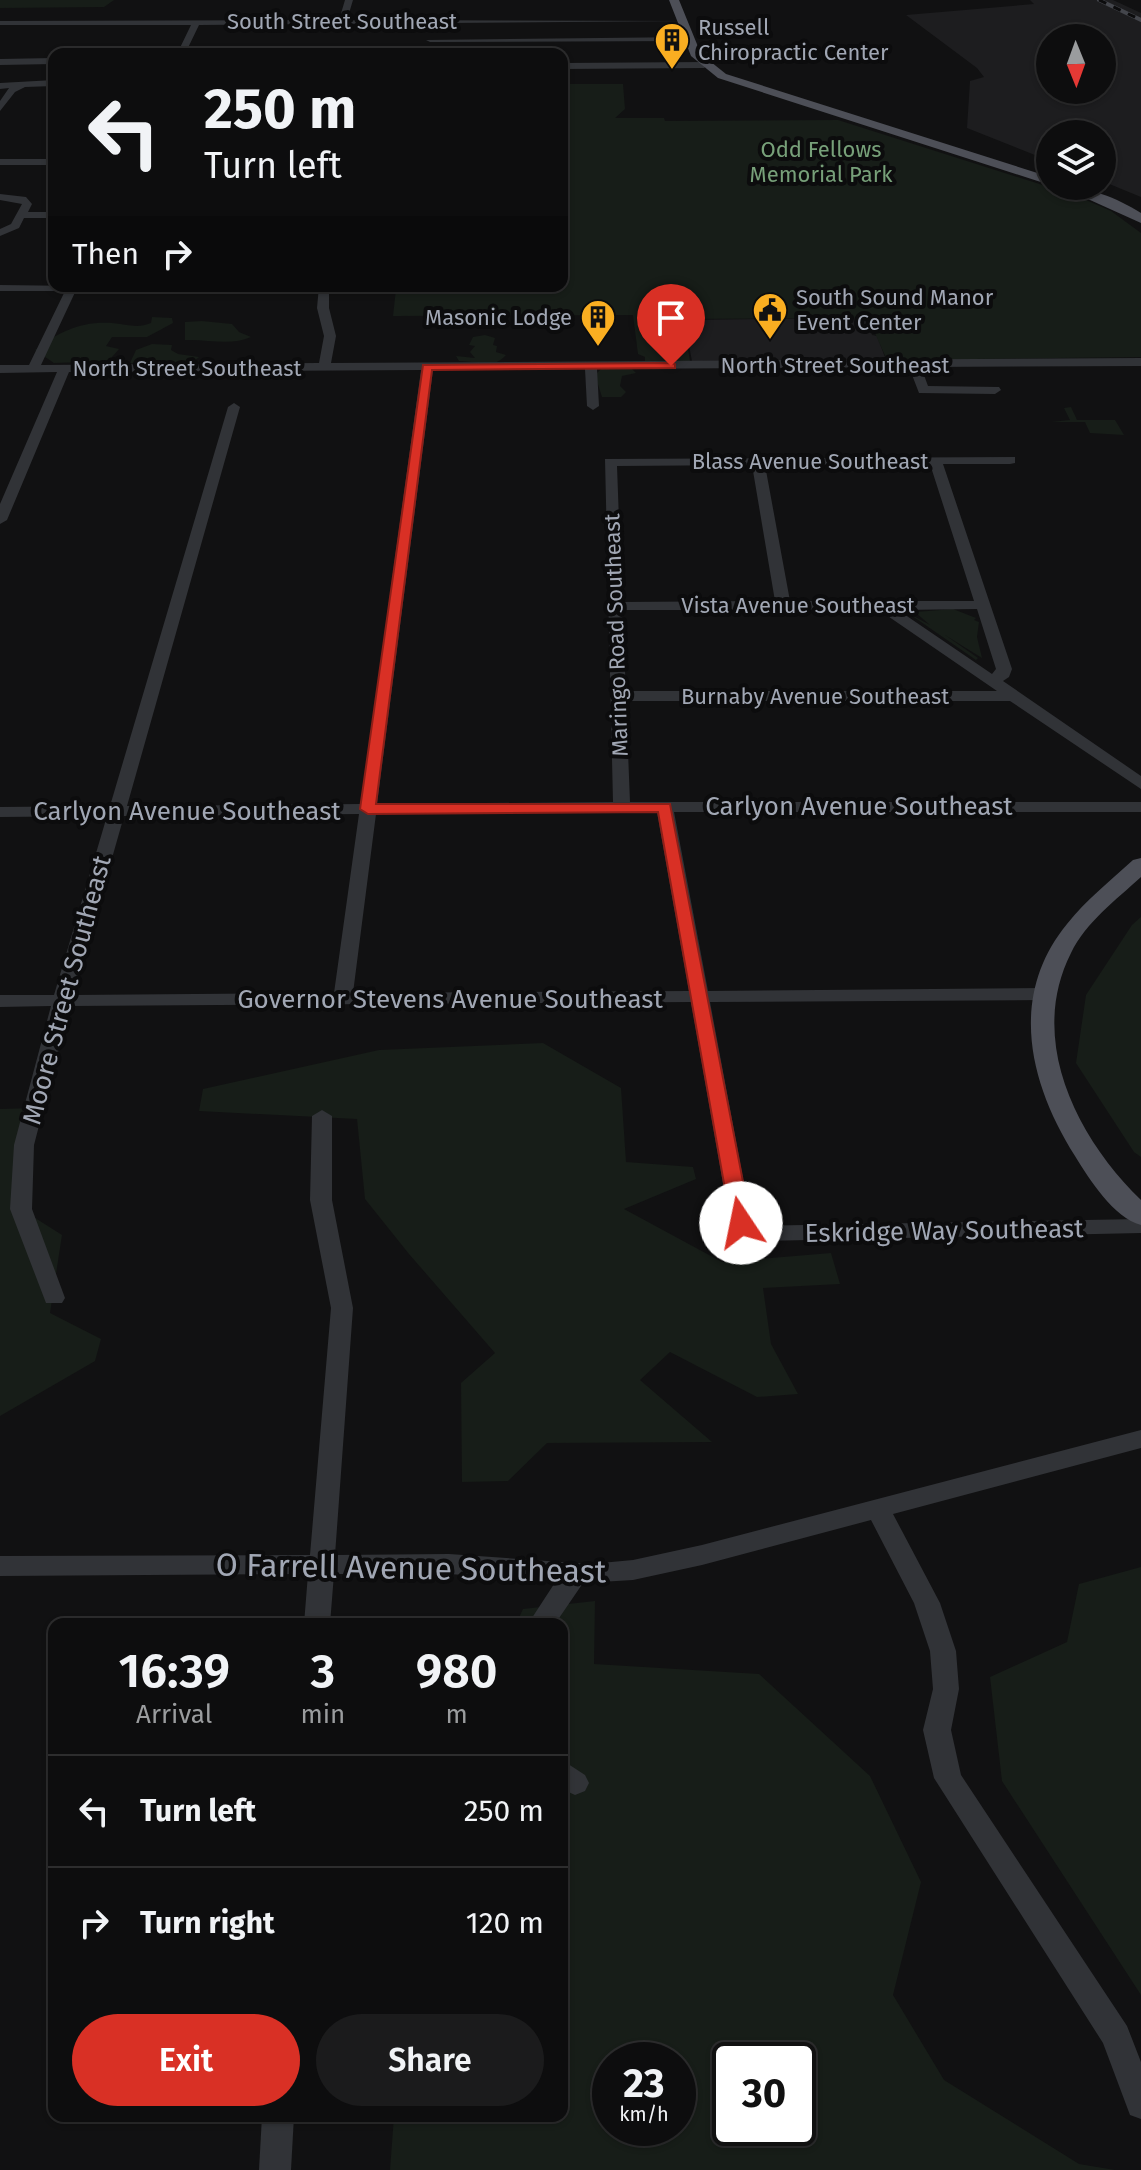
<!DOCTYPE html>
<style>
body{margin:0;font-family:"Fira Sans",sans-serif;background:#1b1b1c;color:#f1f3f6;height:100vh;display:flex;flex-direction:column;font-size:30px;white-space:nowrap}
*{box-sizing:border-box;margin:0}
p{font-size:26px;color:#9a9c9e}
.icon{flex:none;width:44px;height:44px;fill:none;stroke:currentColor;stroke-width:2;stroke-linecap:round;stroke-linejoin:round}
.map{position:relative;flex:1;overflow:hidden}
.side{position:absolute;left:48px;top:1618px;width:520px;height:504px;display:flex;flex-direction:column;background:#0d0d0e;border-radius:16px;box-shadow:0 2px 6px #0004,0 0 0 2px #2d2d2e}
.side>*{flex:none}
.guide{position:absolute;left:48px;top:48px;width:520px;height:244px;border-radius:16px;box-shadow:0 2px 6px #0004,0 0 0 2px #2d2d2e;background:#0d0d0e;color:#f1f3f6;overflow:hidden}
.needle{width:52px;rotate:179deg}
.fabs{position:absolute;left:1036px;top:24px;display:grid;gap:16px}
.fabs a{display:grid;place-items:center;width:80px;height:80px;border-radius:50%;background:#0d0d0e;box-shadow:0 2px 6px #0004,0 0 0 2px #2d2d2e;font-size:40px}
.speed{position:absolute;left:592px;top:2042px;display:flex;gap:16px;font-size:40px;font-weight:700;text-align:center}
.speed>*{display:grid;place-content:center;width:104px;height:104px;border-radius:50%;background:#0d0d0e;box-shadow:0 2px 6px #0004,0 0 0 2px #2d2d2e;line-height:1}
.speed small{font-size:20px;font-weight:400}
.speed .limit{border:4px solid #111;border-radius:12px;background:#fff;color:#111}
.pin{position:absolute;display:grid;place-items:center;width:68px;height:68px;color:#fff;margin:-82px -34px;border-radius:50% 50% 50% 0;rotate:-45deg;box-shadow:0 0 8px #0007}
.pin .icon{rotate:45deg}
.me{position:absolute;width:88px;margin:-44px;rotate:349deg;stroke-linejoin:round;filter:drop-shadow(0 0 6px #0008)}
.turn{display:flex;align-items:center;gap:28px;height:168px;padding:0 24px;font-size:36px}
.turn .icon{width:104px;height:104px;stroke-width:2.5}
.turn b{display:block;font-size:56px;line-height:68px}
.then{display:flex;align-items:center;height:76px;padding:0 24px;background:#0003;gap:16px;font-size:30px}
.eta{display:flex;justify-content:space-evenly;align-items:center;height:136px;text-align:center}
.eta b{font-size:48px;font-weight:600;line-height:56px}
.cta{display:flex;gap:16px;margin-top:auto;padding:16px 24px}
.cta a{flex:1;height:92px;border-radius:48px;background:#d93025;color:#fff;font-size:32px;font-weight:600;line-height:92px;text-align:center}
.cta a+a{background:#1b1b1c;color:#f1f3f6}
ul{padding:0;list-style:none}
li{display:flex;align-items:center;gap:24px;height:112px;padding:0 24px;border-top:2px solid #2d2d2e}
li div{flex:1}
li b{display:block;font-size:30px}
li em{font-style:normal}
.map>svg:first-child{display:block}
.built{fill:#1d1d1f;fill-rule:evenodd}
.green{fill:#171d18;fill-rule:evenodd}
.lines{fill:none;stroke-linecap:round;stroke-linejoin:round}
.minor{fill:#313337;fill-rule:evenodd}
.major{fill:#4d4f57;fill-rule:evenodd}
.rail-casing{stroke:#44464c;stroke-width:4}
.rail{stroke:#0c0c0d;stroke-width:3;stroke-dasharray:8;stroke-linecap:butt}
.route{fill:#d93025;stroke:#8d1f18;stroke-width:2}
.labels{text-anchor:middle;dominant-baseline:central;stroke-width:8;stroke-linejoin:round;paint-order:stroke}
.far-street-label{font-size:22px;fill:#a1a7b4;stroke:#0c0c0d}
.far-poi-label{font-size:22px;fill:#a1a7b4;stroke:#0c0c0d;text-anchor:start}
.far-park-label{font-size:22px;fill:#77a079;stroke:#0c0c0d}
.street-label{font-size:26px;fill:#a1a7b4;stroke:#0c0c0d}
.near-street-label{font-size:32px;fill:#a1a7b4;stroke:#0c0c0d}
</style>
<div class="map">
<svg width="1141" height="2170" viewBox="0 0 1141 2170">
<rect width="100%" height="100%" fill="#111112"/>
<g class="built">
<path d="M 1030,0 L 1113,0 L 1141,13 L 1141,197 L 1102,181 L 1102,134 L 1050,134 L 1050,161 L 967,128 L 970,81 L 984,77 L 977,68 L 906,15 L 1034,4 ZM 1050,38 L 1102,38 L 1102,90 L 1050,90 Z"/>
<polygon points="860,318 868,320 872,335 877,336 886,360 692,361 684,320"/>
</g>
<g class="green">
<polygon points="0,0 114,0 104,7 0,8"/>
<polygon points="562,84 623,84 625,109 615,118 664,118 665,121 838,120 1077,196 1111,211 1141,233 1141,357 887,360 869,320 860,318 683,319 690,361 645,361 645,357 638,354 633,315 393,316 396,289 405,286 562,286"/>
<path d="M 152,317 L 172,318 L 173,323 L 147,337 L 112,337 L 106,346 L 119,349 L 112,357 L 114,361 L 54,363 L 35,350 C 59,332 80,321 112,323 C 126,324 137,329 151,323 Z"/>
<path d="M 202,321 L 232,324 L 239,332 L 251,337 C 231,346 208,339 185,340 L 185,322 Z"/>
<path d="M 485,335 L 495,338 L 493,345 L 497,346 L 496,352 L 506,355 C 493,370 477,361 459,361 L 456,356 L 475,358 L 470,352 L 475,346 L 469,345 L 473,337 Z"/>
<path d="M 152,344 L 172,345 L 171,350 L 178,354 L 199,357 C 182,372 150,365 130,363 L 136,350 Z"/>
<polygon points="602,368 631,368 636,373 622,376 620,386 626,392 621,397 602,397 595,375"/>
<polygon points="1071,407 1077,420 1115,420 1124,435 1090,433 1085,422 1051,422 1070,420 1064,408"/>
<polygon points="953,609 976,618 974,620 979,622 977,637 982,658 945,635 978,658 976,660 908,613 930,625 915,612"/>
<polygon points="1141,917 1141,1157 1134,1152 1076,1063 1086,995 1132,925"/>
<polygon points="543,1043 621,1088 626,1162 693,1167 696,1179 624,1209 722,1262 831,1253 840,1284 763,1288 771,1344 798,1394 757,1397 670,1352 640,1380 712,1442 547,1443 508,1481 462,1482 461,1383 495,1353 409,1254 365,1199 357,1119 199,1111 203,1089 379,1050"/>
<polygon points="34,1108 21,1209 62,1235 50,1313 101,1339 95,1361 0,1416 0,1109"/>
<polygon points="1141,1567 1141,1995 1002,1781 990,1677 1067,1642 1079,1584"/>
<path d="M 595,1601 L 594,1664 L 759,1674 L 870,1776 L 921,1882 L 893,1995 L 944,2080 L 1079,2164 L 1115,2170 L 390,2170 L 394,2116 L 562,2116 L 562,1624 L 516,1624 L 523,1609 ZM 610,2060 L 678,2060 L 678,2128 L 610,2128 ZM 730,2060 L 798,2060 L 798,2128 L 730,2128 Z"/>
</g>
<g class="lines">
<g class="minor">
<polygon points="345,0 353,0 347,20 687,21 199,25 185,54 177,54 191,25 0,25 0,21 339,20"/>
<polygon points="692,37 689,41 430,42 426,40"/>
<polygon points="432,49 429,53 323,52 327,50"/>
<polygon points="54,58 54,64 0,65 0,59"/>
<polygon points="562,63 704,62 708,65 704,68 562,69"/>
<polygon points="54,80 54,86 25,87 15,92 0,111 0,101 9,88 0,89 0,83"/>
<rect x="0" y="159" width="54" height="6"/>
<polygon points="0,194 26,197 32,204 28,212 54,212 54,218 24,218 19,228 0,236 0,229 11,224 22,204 0,200"/>
<path d="M 0,285 L 78,286 L 41,365 L 319,363 L 324,336 L 317,308 L 319,286 L 329,286 L 329,308 L 336,336 L 331,363 L 1141,358 L 1141,366 L 921,367 L 928,386 L 999,387 L 1001,390 L 995,394 L 919,393 L 909,367 L 597,369 L 599,406 L 593,410 L 587,406 L 585,369 L 433,370 L 377,804 L 613,802 L 605,459 L 1015,457 L 1015,463 L 1010,464 L 943,464 L 1012,669 L 1009,677 L 1003,681 L 1141,776 L 1141,789 L 1010,701 L 626,701 L 630,802 L 1141,802 L 1141,812 L 674,812 L 708,991 L 1044,988 L 1053,994 L 1044,1000 L 710,1002 L 751,1221 L 755,1226 L 1141,1219 L 1141,1233 L 761,1241 L 740,1236 L 730,1223 L 691,1002 L 70,1006 L 34,1145 L 32,1209 L 65,1298 L 62,1303 L 46,1303 L 10,1209 L 14,1145 L 51,1006 L 0,1007 L 0,995 L 54,995 L 107,816 L 0,817 L 0,807 L 110,806 L 228,407 L 234,403 L 240,407 L 127,806 L 361,804 L 421,370 L 69,372 L 7,520 L 0,524 L 0,504 L 57,372 L 0,373 L 0,365 L 29,365 L 65,291 L 0,291 ZM 930,464 L 974,601 L 790,601 L 765,465 ZM 752,465 L 775,601 L 622,602 L 617,466 ZM 977,609 L 996,669 L 992,674 L 898,610 ZM 622,610 L 879,610 L 997,691 L 626,691 ZM 657,812 L 689,991 L 353,993 L 376,814 ZM 359,814 L 334,993 L 73,995 L 124,816 Z"/>
<polygon points="322,1110 332,1116 332,1200 353,1308 335,1555 449,1554 590,1564 633,1560 702,1545 1141,1430 1141,1448 893,1514 940,1603 956,1651 959,1689 951,1730 961,1775 1127,2026 1141,2062 1141,2119 1130,2115 1103,2043 934,1778 923,1730 933,1689 930,1651 914,1603 871,1520 702,1565 633,1580 583,1583 555,1624 528,1624 556,1581 449,1574 334,1574 330,1624 304,1624 308,1574 0,1576 0,1556 310,1555 331,1308 310,1200 312,1116"/>
<polygon points="562,1760 585,1775 589,1783 585,1791 575,1795 562,1789"/>
<polygon points="262,2116 294,2116 291,2170 259,2170"/>
</g>
<g class="major">
<polygon points="669,0 679,0 701,54 726,74 1050,177 1050,185 718,78 691,56"/>
<path d="M 1059,186 C 1087,186 1117,198 1141,213 L 1141,223 Z"/>
<path d="M 1141,858 L 1141,877 C 1116,900 1086,922 1071,953 C 1027,1040 1077,1138 1141,1200 L 1141,1225 C 1114,1218 1089,1179 1075,1156 C 1029,1083 1008,996 1067,924 C 1086,900 1110,881 1133,860 Z"/>
</g>
<g class="rail-casing">
<polyline id="rail" points="1099,0 1141,20"/>
</g>
<use href="#rail" class="rail"/>
</g>
<polygon class="route" points="671,363 675,364 675,368 432,370 376,804 670,804 751,1223 741,1229 731,1223 658,812 368,814 360,809 423,365"/>
<defs>
<g id="building-pin" transform="scale(1.8)"><path d="M0 17L-7.5 6A9.5 9.5 0 1 1 7.5 6Z" fill="#faae21" stroke="#0c0c0d"/><path d="M-4-6H4V6H1V3H-1V6H-4ZM-2.5-4.3h1.7v1.8h-1.7ZM.8-4.3h1.7v1.8H.8ZM-2.5-1h1.7V.8h-1.7ZM.8-1h1.7V.8H.8Z" fill="#111"/></g>
<g id="civic-pin" transform="scale(1.8)"><path d="M0 17L-7.5 6A9.5 9.5 0 1 1 7.5 6Z" fill="#faae21" stroke="#0c0c0d"/><path d="M-.6-6.5H3V-4.5H.6V-3L4-1V1h2V6H-6V1h2V-1L-.6-3ZM-1.2 2.5V6h2.4V2.5Z" fill="#111"/></g>
</defs>
<g fill-rule="evenodd">
<use href="#building-pin" x="672" y="40"/>
<use href="#civic-pin" x="770" y="310"/>
<use href="#building-pin" x="598" y="317"/>
</g>
<g class="labels">
<g class="far-street-label">
<text x="342" y="21">South Street Southeast</text>
<text x="835" y="365">North Street Southeast</text>
<text x="187" y="368">North Street Southeast</text>
<text x="810" y="461">Blass Avenue Southeast</text>
<text x="798" y="605">Vista Avenue Southeast</text>
<text transform="translate(616 635) rotate(-92)">Maringo Road Southeast</text>
<text x="815" y="696">Burnaby Avenue Southeast</text>
</g>
<g class="far-poi-label">
<text x="698" y="27">Russell<tspan x="698" dy="25">Chiropractic Center</tspan></text>
<text x="796" y="297">South Sound Manor<tspan x="796" dy="25">Event Center</tspan></text>
<text x="572" y="317" text-anchor="end">Masonic Lodge</text>
</g>
<g class="far-park-label">
<text x="821" y="149">Odd Fellows<tspan x="821" dy="25">Memorial Park</tspan></text>
</g>
<g class="street-label">
<text x="859" y="806">Carlyon Avenue Southeast</text>
<text x="187" y="811">Carlyon Avenue Southeast</text>
<text transform="translate(67 990) rotate(-75)">Moore Street Southeast</text>
<text x="450" y="999">Governor Stevens Avenue Southeast</text>
<text transform="translate(944 1231) rotate(-1)">Eskridge Way Southeast</text>
</g>
<g class="near-street-label">
<text transform="translate(411 1568) rotate(1)">O Farrell Avenue Southeast</text>
</g>
</g>
</svg>
<div class="fabs">
<a><svg class="needle" viewBox="-14 -14 28 28"><path d="M0-13l5 13h-10z" fill="#e53935"/><path d="M0 13l5-13h-10z" fill="#9a9c9e"/></svg></a>
<a><svg class="icon" aria-label="layers" viewBox="0 0 24 24"><path d="M12 4l9 5-9 5-9-5zM3 14l9 5 9-5"/></svg></a>
</div>
<div class="speed"><div>23<small>km/h</small></div><div class="limit">30</div></div>
<div class="pin" style="left:671px;top:366px;background:#d93025"><svg class="icon" aria-label="arrive" viewBox="0 0 24 24"><path d="M6 21V4h12l-3 4 3 4H6"/></svg></div>
<svg class="me" style="left:741px;top:1223px" viewBox="-20 -20 40 40"><circle r="19" fill="#fff"/><path d="M0-13L10 11 0 6-10 11z" fill="#d93025"/></svg>
<div class="guide">
<div class="turn"><svg class="icon" aria-label="left" viewBox="0 0 24 24"><path d="M17 20v-9H6M10 6l-5 5 5 5"/></svg><div><b>250 m</b>Turn left</div></div>
<div class="then">Then<svg class="icon" aria-label="right" viewBox="0 0 24 24"><path d="M7 20v-9h11M14 6l5 5-5 5"/></svg></div>
</div>
<section class="side">
<div class="eta">
<div><b>16:39</b><p>Arrival</p></div>
<div><b>3</b><p>min</p></div>
<div><b>980</b><p>m</p></div>
</div>
<ul>
<li><svg class="icon" aria-label="left" viewBox="0 0 24 24"><path d="M17 20v-9H6M10 6l-5 5 5 5"/></svg><div><b>Turn left</b></div><em>250 m</em></li>
<li><svg class="icon" aria-label="right" viewBox="0 0 24 24"><path d="M7 20v-9h11M14 6l5 5-5 5"/></svg><div><b>Turn right</b></div><em>120 m</em></li>
</ul>
<div class="cta"><a>Exit</a><a>Share</a></div>
</section>
</div>
